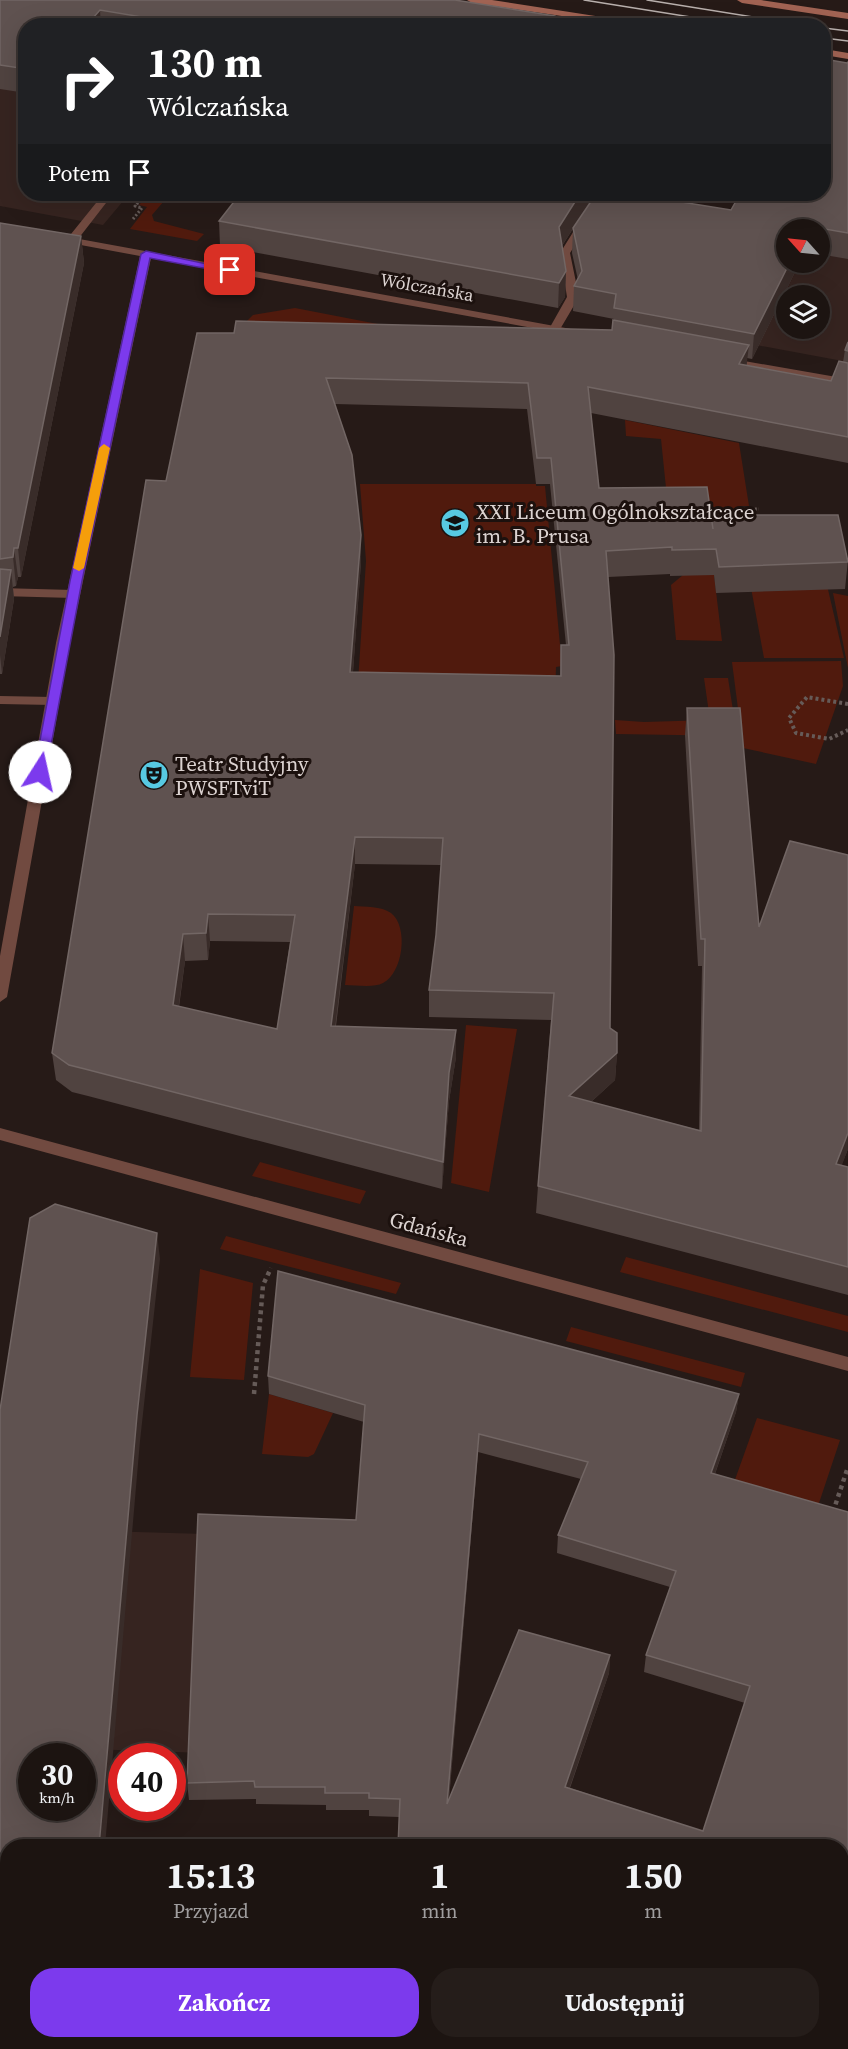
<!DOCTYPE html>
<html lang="pl">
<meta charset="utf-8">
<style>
body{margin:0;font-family:"Source Serif 4",serif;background:#251d1a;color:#f1f3f6;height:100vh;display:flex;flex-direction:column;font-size:22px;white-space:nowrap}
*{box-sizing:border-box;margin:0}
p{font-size:20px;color:#a09e9f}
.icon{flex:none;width:33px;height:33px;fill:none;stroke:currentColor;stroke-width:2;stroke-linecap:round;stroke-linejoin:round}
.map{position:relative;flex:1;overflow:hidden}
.side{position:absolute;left:0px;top:1839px;width:849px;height:210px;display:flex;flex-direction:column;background:#1c1411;border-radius:24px 24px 0 0;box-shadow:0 6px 24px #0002,0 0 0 2px #3a3331}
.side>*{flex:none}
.top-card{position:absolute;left:18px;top:18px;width:813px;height:183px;border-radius:24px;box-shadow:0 6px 24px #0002,0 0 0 2px #3a3331;background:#202124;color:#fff;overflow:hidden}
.needle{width:39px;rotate:297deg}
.controls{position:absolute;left:776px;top:219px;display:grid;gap:12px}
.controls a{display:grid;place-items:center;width:54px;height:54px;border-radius:50%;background:#1c1411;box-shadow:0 6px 24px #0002,0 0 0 2px #3a3331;font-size:30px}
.speed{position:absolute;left:18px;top:1743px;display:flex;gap:12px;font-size:30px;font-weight:700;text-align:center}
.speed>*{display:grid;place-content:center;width:78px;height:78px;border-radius:50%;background:#1c1411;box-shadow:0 6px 24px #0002,0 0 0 2px #3a3331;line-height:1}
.speed small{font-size:15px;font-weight:400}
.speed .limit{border:9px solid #d22;background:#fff;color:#111}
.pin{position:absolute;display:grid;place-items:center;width:51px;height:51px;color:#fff;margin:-26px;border-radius:12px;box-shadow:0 3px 9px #0006}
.me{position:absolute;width:66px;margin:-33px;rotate:10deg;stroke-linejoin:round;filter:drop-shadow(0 0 4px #0008)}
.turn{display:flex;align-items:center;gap:21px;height:126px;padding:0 30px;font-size:27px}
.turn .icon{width:78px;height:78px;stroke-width:2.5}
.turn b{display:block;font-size:42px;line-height:51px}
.then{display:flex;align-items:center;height:57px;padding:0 30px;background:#0003;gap:12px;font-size:22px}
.eta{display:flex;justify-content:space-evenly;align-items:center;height:102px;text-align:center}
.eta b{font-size:36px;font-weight:700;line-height:42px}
.cta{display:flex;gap:12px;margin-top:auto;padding:12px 30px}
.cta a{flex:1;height:69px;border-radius:24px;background:#7c3aed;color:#fff;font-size:24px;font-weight:700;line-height:69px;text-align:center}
.cta a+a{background:#251d1a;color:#f1f3f6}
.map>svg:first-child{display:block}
.built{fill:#362420;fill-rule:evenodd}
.green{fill:#501a0d}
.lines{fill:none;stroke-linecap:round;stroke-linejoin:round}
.path-far2{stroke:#665b58;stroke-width:3;stroke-dasharray:2 2;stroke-linecap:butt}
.path-far1{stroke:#665b58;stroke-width:4;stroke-dasharray:3 3;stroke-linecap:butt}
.path{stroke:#665b58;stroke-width:4.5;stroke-dasharray:4 4;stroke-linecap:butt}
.service{fill:#714a40;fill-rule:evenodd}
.tertiary{fill:#714a40;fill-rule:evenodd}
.secondary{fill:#a16353;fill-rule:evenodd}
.tram{stroke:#b9b0ad;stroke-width:1.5}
.wall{fill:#504340;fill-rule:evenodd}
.shaded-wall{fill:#392c29}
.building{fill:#5f5250;stroke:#726664;stroke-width:1.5;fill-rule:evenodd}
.route{fill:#7c3aed;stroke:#51269a;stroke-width:1.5}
.slow{fill:#f59e0b}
.labels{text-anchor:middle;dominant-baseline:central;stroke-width:6;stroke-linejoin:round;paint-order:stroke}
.far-street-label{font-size:18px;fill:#dcd3d1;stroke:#1c110e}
.poi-label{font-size:21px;fill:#dcd3d1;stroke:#1c110e;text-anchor:start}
.street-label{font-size:21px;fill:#dcd3d1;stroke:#1c110e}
</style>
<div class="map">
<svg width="848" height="2049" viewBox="0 0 848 2049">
<rect width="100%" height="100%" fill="#261a17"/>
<g class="built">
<polygon points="0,0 26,26 26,194 129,194 103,225 0,206"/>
<path d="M 848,85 L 848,362 L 718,338 L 786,201 L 824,194 ZM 786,230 L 819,230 L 819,262 L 786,262 ZM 786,296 L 819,296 L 819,328 L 786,328 Z"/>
<polygon points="0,1528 416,1540 260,1755 0,1746"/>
<polygon points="209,2042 391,2042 391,2049 208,2049"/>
</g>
<g class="green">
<polygon points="149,194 170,194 152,215 154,221 204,234 197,241 130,229 147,207 139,205"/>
<polygon points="295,308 481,344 240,328 253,315"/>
<polygon points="625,420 739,443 749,506 740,506 744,541 666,488 661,439 626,436"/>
<polygon points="360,484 536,484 536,486 545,486 562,666 556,667 555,700 357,697 366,561"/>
<polygon points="751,515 812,521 844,658 764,658 749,577 755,577"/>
<polygon points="683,575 714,575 722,641 676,640 671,585"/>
<polygon points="833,593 848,596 848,668"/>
<polygon points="841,661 843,686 816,764 743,748 732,662"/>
<polygon points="704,678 728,678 737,736 616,734 615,720 644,722 710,720"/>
<path d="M 354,906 C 365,907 381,906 391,913 C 409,927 403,973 383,983 C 374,988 356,985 345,985 Z"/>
<polygon points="466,1025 517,1029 489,1192 451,1183"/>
<polygon points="260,1162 366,1191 360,1204 252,1176"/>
<polygon points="226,1236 401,1283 396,1294 220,1249"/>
<polygon points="626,1257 848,1316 848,1332 620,1272"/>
<polygon points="200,1269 253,1283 244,1380 190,1377"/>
<polygon points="571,1327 745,1373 741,1387 566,1341"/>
<polygon points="269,1394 333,1413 314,1454 308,1457 262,1454"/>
<polygon points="757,1418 840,1440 816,1512 732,1488"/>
</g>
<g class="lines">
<g class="path-far2">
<polyline points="133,219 142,208 135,206 146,194"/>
<polyline points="747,519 745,509 759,509"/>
</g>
<polyline class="path-far1" points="848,704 807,697 789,718 796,733 829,739 848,730"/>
<g class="path">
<polyline points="254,1394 263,1285 271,1268"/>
<polyline points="833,1512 848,1467"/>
</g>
<g class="service">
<polygon points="96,194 106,194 106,203 75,243 67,243 67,239 96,203"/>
<polygon points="597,194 607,194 570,253 579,297 559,331 551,331 549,329 567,297 560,253"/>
<polygon points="0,588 73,590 79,594 73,598 0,596"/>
<polygon points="0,696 53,697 60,701 53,705 0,704"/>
</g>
<g class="tertiary">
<polygon points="63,236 571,329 577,332 571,335 151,258 70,643 7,997 0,1002 0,956 56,643 140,256 59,241 58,239"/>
<polygon points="727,358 848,379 848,387 723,363 721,361"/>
<polygon points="0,1128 848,1357 848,1371 0,1140"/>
</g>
<g class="secondary">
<polygon points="467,0 492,0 660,26 631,26 472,3"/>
<polygon points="737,0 761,0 848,13 848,19 742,3"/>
<polygon points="824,49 848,53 848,59 824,55"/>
</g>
<g class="tram">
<polyline points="584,0 747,26"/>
<polyline points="647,0 810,26"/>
<polyline points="824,28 848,31"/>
<polyline points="824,38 848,41"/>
</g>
</g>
<g class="wall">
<polygon points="0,0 571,26 26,26 26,93 0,89"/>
<path d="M 848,62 L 848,259 L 819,254 L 819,230 L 786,230 L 786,262 L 800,262 L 752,359 L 747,358 L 747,365 L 831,381 L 843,362 L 845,350 L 848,342 L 848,463 L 591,413 L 599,488 L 711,516 L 848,560 L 845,589 L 716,593 L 714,575 L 670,576 L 670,574 L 608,577 L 610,1028 L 617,1053 L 615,1080 L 591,1102 L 699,1130 L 702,966 L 698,966 L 685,735 L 687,708 L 759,927 L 848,1149 L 841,1166 L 848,1167 L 848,1295 L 536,1213 L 538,1186 L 551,1020 L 429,1017 L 429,990 L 436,935 L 441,865 L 355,864 L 336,1026 L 456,1030 L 456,1057 L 449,1101 L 442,1189 L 88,1096 L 72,1092 L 56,1080 L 52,1053 L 166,481 L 234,333 L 612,330 L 614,319 L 573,311 L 574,286 L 578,280 L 572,253 L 573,228 L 596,194 L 658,194 L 656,198 L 731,210 ZM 335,404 L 527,409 L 536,484 L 550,484 L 566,645 L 561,645 L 560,676 L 353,672 L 361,562 L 361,535 ZM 210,941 L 290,942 L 277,1029 L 179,1007 L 185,961 L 208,960 Z"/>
<polygon points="595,194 562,246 566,271 565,297 558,308 220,246 219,221"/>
<polygon points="0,223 81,236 84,263 21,577 18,577 16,586 13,587 14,599 2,674 0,674"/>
<path d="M 278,1271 L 739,1394 L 736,1412 L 715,1474 L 848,1512 L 848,1902 L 842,1926 L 842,1846 L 398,1846 L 399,1817 L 369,1816 L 369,1810 L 326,1810 L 326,1805 L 256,1804 L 256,1799 L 189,1800 L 187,1783 L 198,1514 L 356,1520 L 364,1422 L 269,1394 L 268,1376 ZM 478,1452 L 581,1479 L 558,1535 L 557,1553 L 670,1587 L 646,1655 L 644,1672 L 745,1703 L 703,1831 L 570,1788 L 609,1673 L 610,1655 L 519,1630 L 449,1800 Z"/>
<polygon points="208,2042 291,2042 290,2049 209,2049"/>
<polygon points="811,2042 809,2049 632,2049 632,2044"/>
</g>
<g class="shaded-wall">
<polygon points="100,10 101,26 86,26"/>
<polygon points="580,194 595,194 558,252 559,227"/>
<polygon points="646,194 658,194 643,221 644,196"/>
<polygon points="81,236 84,263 21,577 18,548"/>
<polygon points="790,262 800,262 752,359 754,334"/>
<polygon points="566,271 565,297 558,308 559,283"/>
<polygon points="749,345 746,370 739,364"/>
<polygon points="361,535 361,562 351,698 350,672"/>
<polygon points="14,548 18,577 16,586 13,557"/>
<polygon points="11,570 14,599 2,674 0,655 0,637"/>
<polygon points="355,837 355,864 332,1053 331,1026"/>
<polygon points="208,914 210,941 208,960 206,933"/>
<polygon points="183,934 185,961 175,1032 173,1005"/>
<polygon points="456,1030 456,1057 449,1101 442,1189 443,1162 449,1073"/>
<polygon points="617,1053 615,1080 568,1123 569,1096"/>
<polygon points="848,1133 848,1149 832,1191 836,1164"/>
<polygon points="157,1233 160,1259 140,1441 105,1846 99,1846 137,1415"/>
<polygon points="739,1394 736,1412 709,1491 711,1473"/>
<polygon points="479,1434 478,1452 447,1821 447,1804"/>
<polygon points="610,1655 609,1673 564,1804 565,1787"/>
<polygon points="848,1898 848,1902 842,1926 842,1923"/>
<polygon points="63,2042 70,2042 69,2049 62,2049"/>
</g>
<g class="building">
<polygon points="0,0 455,0 555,16 571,26 196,26 100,10 86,26 26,26 26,69 0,65"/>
<polygon points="589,22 613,26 572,26"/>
<polygon points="824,59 847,63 848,62 848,233 808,226 807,230 786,230 786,262 790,262 754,334 614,308 616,294 574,286 582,271 573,228 596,194 646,194 644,196 731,210 740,194 824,194"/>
<polygon points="240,194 580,194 559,227 566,271 559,283 219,221"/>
<polygon points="0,223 81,236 18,548 14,548 13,557 0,559"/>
<path d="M 613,320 L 749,345 L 739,364 L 831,381 L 839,361 L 848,363 L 848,437 L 588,387 L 599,488 L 707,487 L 713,529 L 711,515 L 838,515 L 848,562 L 719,567 L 716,549 L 672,550 L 672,547 L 606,551 L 614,655 L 610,1028 L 617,1033 L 617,1053 L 569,1096 L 701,1131 L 705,939 L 701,939 L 687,708 L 740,708 L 759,927 L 790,841 L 848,855 L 848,1133 L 836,1164 L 848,1167 L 848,1267 L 538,1186 L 554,993 L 429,990 L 436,935 L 443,838 L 355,837 L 331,1026 L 456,1030 L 449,1073 L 443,1162 L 85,1069 L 69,1065 L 52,1053 L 146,480 L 166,481 L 197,333 L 234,333 L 236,321 L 612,330 ZM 326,378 L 528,383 L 537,458 L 551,458 L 569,645 L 561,645 L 561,676 L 350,672 L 361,535 L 352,455 ZM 208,914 L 295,915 L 277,1029 L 173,1005 L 183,934 L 206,933 Z"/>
<polygon points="848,342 848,351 845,350"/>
<polygon points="0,569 11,570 0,637"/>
<path d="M 55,1204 L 157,1233 L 137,1415 L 99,1846 L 8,1846 L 8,2042 L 63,2042 L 62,2049 L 0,2049 L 0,1410 L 30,1218 ZM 32,1756 L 82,1756 L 82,1808 L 32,1808 Z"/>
<path d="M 278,1271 L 739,1394 L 711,1473 L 848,1512 L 848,1898 L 842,1923 L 842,1846 L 398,1846 L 400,1799 L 369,1798 L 369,1793 L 325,1793 L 325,1787 L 255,1787 L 254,1781 L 187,1783 L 198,1514 L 356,1520 L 365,1405 L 268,1376 ZM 479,1434 L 588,1462 L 558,1535 L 676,1571 L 646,1655 L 750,1686 L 703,1831 L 565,1787 L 610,1655 L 519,1630 L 447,1804 Z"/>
<polygon points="235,2042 289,2042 289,2043"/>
<rect x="391" y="2042" width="65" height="7"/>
<polygon points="633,2042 810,2042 808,2049 646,2049 632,2044"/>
</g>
<polygon class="route" points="146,251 235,270 230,273 150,258 82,581 46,772 40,776 34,772 70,581 141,254"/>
<polygon class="slow" points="104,444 110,448 84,568 79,571 73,568 99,448"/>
<defs>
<g id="school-disc" transform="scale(1.5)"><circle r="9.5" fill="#57c9e2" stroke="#1c110e"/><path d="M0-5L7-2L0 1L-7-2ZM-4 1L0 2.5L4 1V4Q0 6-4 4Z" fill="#111"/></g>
<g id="theatre-disc" transform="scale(1.5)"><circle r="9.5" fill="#57c9e2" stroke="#1c110e"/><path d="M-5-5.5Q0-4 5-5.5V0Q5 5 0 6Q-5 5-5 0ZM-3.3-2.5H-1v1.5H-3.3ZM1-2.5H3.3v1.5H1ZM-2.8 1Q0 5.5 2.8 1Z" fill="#111"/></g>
</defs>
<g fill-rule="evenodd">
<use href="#school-disc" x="455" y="523"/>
<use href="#theatre-disc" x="154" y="775"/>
</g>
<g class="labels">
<g class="far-street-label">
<text transform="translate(427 287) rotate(10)">Wólczańska</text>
</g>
<g class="poi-label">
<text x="476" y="511">XXI Liceum Ogólnokształcące<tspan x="476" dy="24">im. B. Prusa</tspan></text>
<text x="175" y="763">Teatr Studyjny<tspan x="175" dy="24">PWSFTviT</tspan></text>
</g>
<g class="street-label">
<text transform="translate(429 1229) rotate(15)">Gdańska</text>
</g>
</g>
</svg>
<div class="controls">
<a><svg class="needle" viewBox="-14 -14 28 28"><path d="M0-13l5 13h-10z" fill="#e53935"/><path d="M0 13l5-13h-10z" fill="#a09e9f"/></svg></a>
<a><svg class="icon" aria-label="layers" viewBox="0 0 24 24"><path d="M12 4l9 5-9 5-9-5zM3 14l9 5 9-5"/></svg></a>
</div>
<div class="speed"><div>30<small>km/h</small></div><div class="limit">40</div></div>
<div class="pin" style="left:230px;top:270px;background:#d93025"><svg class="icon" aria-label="arrive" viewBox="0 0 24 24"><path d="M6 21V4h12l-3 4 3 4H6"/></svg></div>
<svg class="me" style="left:40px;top:772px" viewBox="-20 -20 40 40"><circle r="19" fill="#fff"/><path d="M0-13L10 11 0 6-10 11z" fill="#7c3aed"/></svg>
<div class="top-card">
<div class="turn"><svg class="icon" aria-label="right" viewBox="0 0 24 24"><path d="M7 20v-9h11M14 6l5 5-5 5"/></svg><div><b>130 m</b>Wólczańska</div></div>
<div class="then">Potem<svg class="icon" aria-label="arrive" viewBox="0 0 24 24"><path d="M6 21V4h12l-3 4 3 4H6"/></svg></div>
</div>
<section class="side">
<div class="eta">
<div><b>15:13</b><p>Przyjazd</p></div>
<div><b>1</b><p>min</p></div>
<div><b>150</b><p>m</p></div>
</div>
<div class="cta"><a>Zakończ</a><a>Udostępnij</a></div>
</section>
</div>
